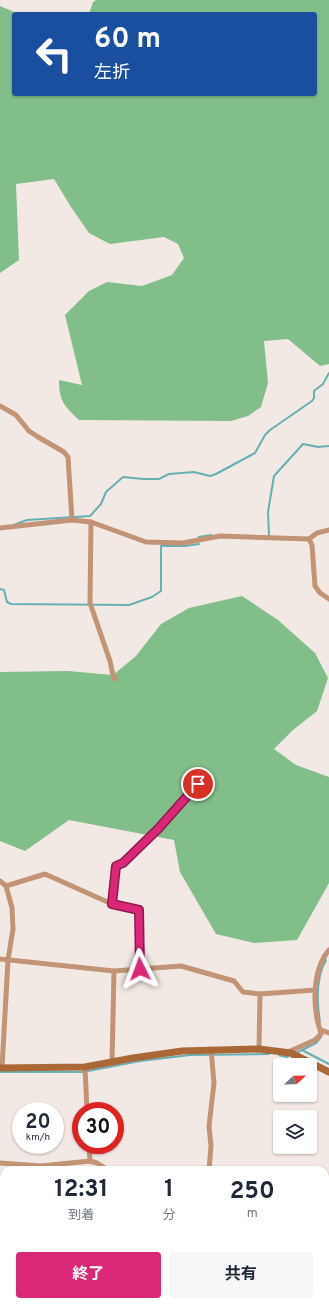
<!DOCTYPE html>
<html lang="ja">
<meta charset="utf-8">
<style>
body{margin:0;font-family:Overpass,"Noto Sans JP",sans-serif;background:#f6f6f7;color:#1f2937;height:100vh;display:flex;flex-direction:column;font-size:15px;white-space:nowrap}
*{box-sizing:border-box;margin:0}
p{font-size:13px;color:#747a83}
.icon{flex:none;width:22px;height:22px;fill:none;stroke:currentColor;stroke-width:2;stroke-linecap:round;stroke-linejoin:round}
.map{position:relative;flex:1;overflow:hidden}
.panel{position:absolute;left:0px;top:1166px;width:329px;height:140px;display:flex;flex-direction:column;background:#fff;border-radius:12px 12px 0 0;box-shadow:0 1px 3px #0004}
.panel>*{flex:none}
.guide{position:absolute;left:12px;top:12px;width:305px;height:84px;border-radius:4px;box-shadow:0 1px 3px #0004;background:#1a4fa0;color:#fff;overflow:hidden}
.needle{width:26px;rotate:68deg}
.buttons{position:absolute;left:273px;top:1058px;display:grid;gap:8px}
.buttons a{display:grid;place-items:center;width:44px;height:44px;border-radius:4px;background:#fff;box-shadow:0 1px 3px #0004;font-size:20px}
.speed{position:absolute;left:12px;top:1102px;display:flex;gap:8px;font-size:20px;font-weight:700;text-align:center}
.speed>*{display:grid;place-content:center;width:52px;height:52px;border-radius:50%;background:#fff;box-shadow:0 1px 3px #0004;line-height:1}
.speed small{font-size:10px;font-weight:400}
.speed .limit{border:6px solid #d22;background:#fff;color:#111}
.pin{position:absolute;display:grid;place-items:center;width:34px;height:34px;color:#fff;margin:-17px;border:2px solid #fff;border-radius:50%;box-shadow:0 1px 4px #0007}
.me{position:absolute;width:44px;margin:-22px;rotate:357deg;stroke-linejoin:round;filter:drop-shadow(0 0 3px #0008)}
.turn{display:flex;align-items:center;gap:14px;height:84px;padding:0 16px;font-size:18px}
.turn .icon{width:52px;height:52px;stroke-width:2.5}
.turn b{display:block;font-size:28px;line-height:34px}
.eta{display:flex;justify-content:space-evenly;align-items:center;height:68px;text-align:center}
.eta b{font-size:24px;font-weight:700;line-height:28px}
.action{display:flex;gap:8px;margin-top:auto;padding:8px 16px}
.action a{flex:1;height:46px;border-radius:4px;background:#db2777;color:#fff;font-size:16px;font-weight:700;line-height:46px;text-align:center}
.action a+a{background:#f6f6f7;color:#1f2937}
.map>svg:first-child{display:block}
.forest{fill:#82be89}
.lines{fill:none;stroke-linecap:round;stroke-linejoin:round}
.stream{stroke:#67afb4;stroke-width:2}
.street{stroke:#c29475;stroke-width:5}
.secondary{stroke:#ab6837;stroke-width:7}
.route-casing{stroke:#8e194d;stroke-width:10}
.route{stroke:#db2777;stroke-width:7}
</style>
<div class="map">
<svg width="329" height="1306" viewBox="0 0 329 1306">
<rect width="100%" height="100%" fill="#f2e9e4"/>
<g class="forest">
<path d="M 96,0 L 329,0 L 329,364 L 320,366 L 288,339 L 264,341 L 268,383 L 261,407 L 248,416 L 231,421 L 79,420 C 65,406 59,402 59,380 L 82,385 L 65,315 L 89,291 L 107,282 L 142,286 L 172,275 L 184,258 L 178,244 L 164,237 L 110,244 L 89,233 L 71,207 L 54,179 L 16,184 L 19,260 L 0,273 L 0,6 L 19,14 L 14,14 L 14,94 L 315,94 L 315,14 L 89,14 L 93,2 Z"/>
<polygon points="242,596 278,620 315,653 328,678 317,711 293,730 274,749 296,765 329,777 329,883 297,940 254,943 216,934 180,872 174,840 69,820 25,851 0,841 0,672 68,671 113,675 136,656 161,624 189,608"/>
</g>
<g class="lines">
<g class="stream">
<polyline points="16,524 27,520 90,516 101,504 106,492 123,477 143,479 159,479 169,474 194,472 210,476 216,474 255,453 265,435 270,430 312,401 314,398 314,391 323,384 329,373"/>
<polyline points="269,536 268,512 274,476 303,444 318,447 329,446"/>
<polyline points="199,537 211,535"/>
<polyline points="0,589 4,590 7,602 11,604 129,605 152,597 161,591 161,546 185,546 199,544"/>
<path d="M 320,1022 C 317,1003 316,977 326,960"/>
<polyline points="302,1050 316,1043 321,1037"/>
<polyline points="296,1053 302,1050 329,1064"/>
<polyline points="279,1055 287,1057 290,1055"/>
<polyline points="0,1072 83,1072 140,1061 190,1055 269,1054"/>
</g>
<g class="street">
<polyline points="0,406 16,415 29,431 38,437 64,452 68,457 72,520"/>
<polyline points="91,522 90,603 110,661 113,676 115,679"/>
<polyline points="0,528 72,520 91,522 146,542 183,543 220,536 309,539 317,533 329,530"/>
<polyline points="309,539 312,545 315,586 320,593 329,599"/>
<polyline points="0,881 6,886 12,908 13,929 8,960 2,1068"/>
<polyline points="6,886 45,874 112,904"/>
<polyline points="0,959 114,971 181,966 234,981 243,992 260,994 315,990"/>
<polyline points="140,969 139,910 112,904 116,866 123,863 158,829 198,784"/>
<polyline points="321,1030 329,1033"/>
<polyline points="259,1049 260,994"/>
<path d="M 288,1052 L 315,1040 L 321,1034 C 320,1029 318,1024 317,1019 C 313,997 314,967 329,950"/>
<polyline points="291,1061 296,1055"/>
<polyline points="112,1063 114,971"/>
<polyline points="85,1067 87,1111"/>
<polyline points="89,1145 90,1161"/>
<polyline points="0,1163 41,1166 90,1161 97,1163 108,1170"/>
<polyline points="209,1170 211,1146 209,1126 214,1083 211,1049"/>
<polyline points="325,1188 329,1187"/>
<polyline points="325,1285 329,1285"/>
<polyline points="212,1306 213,1302"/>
</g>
<polyline class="secondary" points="0,1068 85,1067 133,1058 182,1051 259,1049 291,1053 329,1072"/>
</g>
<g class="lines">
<g class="route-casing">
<polyline id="route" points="140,969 139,910 112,904 116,866 123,863 158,829 198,784"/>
</g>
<use href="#route" class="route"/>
</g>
</svg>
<div class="buttons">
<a><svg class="needle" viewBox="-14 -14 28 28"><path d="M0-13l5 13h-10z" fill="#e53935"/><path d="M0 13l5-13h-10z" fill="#747a83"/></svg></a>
<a><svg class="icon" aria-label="layers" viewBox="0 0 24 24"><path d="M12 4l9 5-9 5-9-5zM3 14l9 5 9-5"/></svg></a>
</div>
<div class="speed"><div>20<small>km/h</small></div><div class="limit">30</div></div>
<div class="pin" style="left:198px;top:784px;background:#d93025"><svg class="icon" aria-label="arrive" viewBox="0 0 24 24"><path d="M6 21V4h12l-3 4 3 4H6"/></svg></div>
<svg class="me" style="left:140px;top:969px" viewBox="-20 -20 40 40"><path d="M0-17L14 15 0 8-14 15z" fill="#db2777" stroke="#fff" stroke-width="4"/></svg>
<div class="guide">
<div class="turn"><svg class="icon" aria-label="left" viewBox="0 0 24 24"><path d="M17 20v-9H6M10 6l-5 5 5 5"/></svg><div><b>60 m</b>左折</div></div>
</div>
<section class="panel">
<div class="eta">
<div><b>12:31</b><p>到着</p></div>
<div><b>1</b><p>分</p></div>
<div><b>250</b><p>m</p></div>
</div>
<div class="action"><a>終了</a><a>共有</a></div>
</section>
</div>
